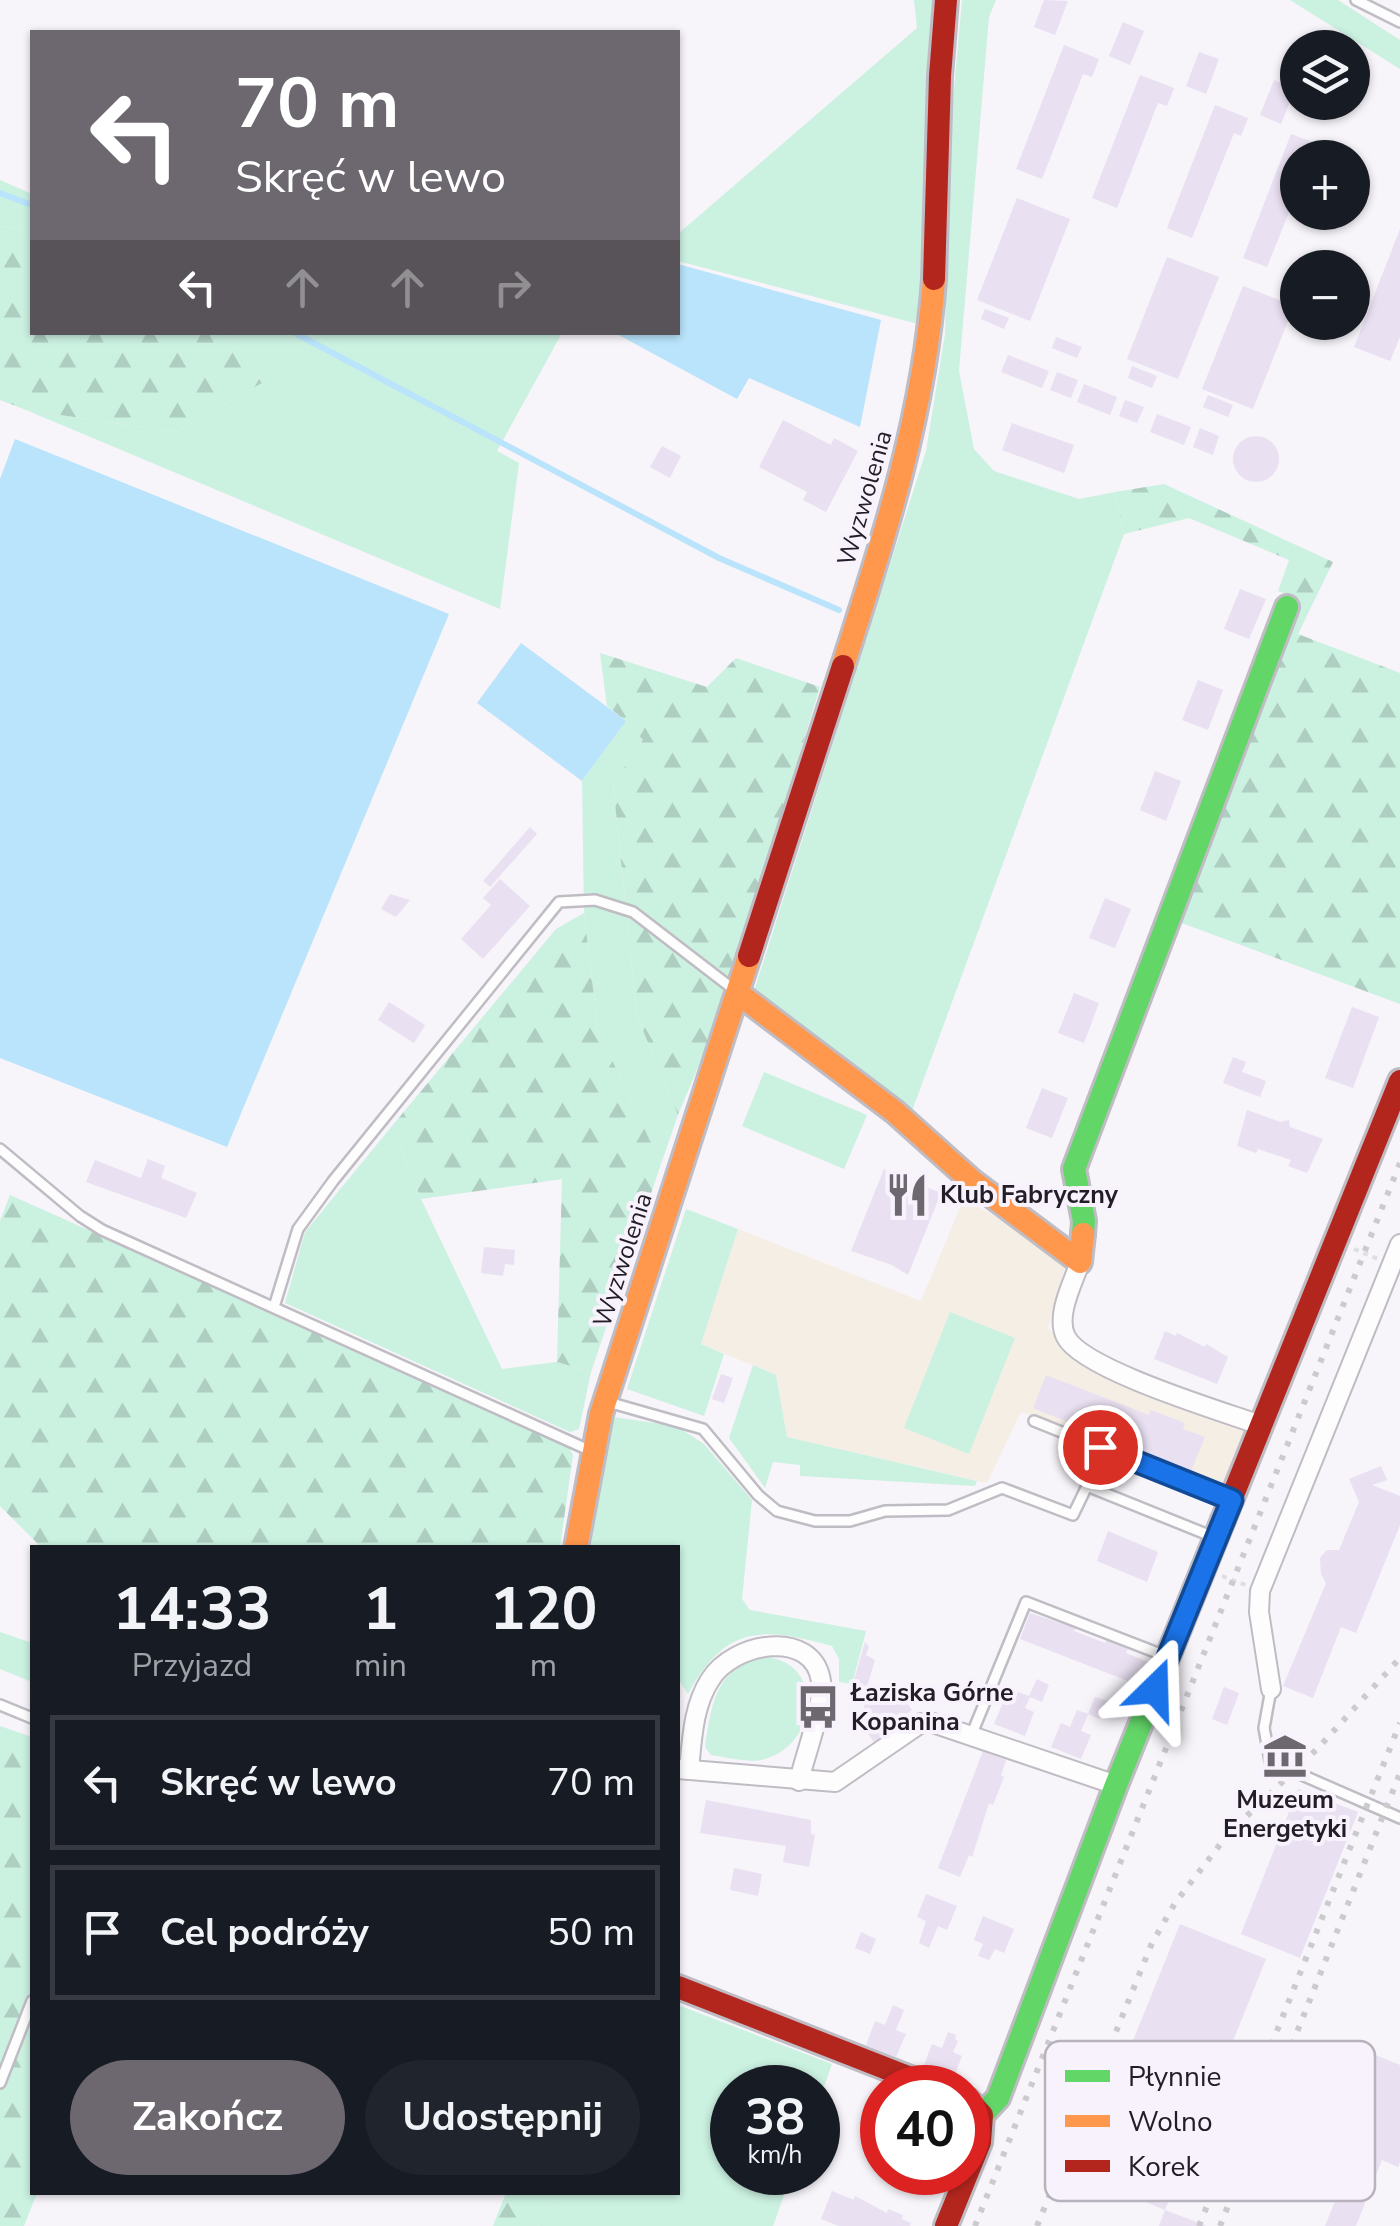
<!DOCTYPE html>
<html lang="pl">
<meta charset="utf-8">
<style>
body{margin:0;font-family:"Nunito Sans",sans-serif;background:#20242c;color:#f1f3f6;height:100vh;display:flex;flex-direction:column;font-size:38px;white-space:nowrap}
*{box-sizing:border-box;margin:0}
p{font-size:32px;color:#9ea1a6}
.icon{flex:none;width:55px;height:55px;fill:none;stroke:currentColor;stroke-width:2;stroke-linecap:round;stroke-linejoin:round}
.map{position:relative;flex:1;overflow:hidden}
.details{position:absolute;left:30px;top:1545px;width:650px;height:650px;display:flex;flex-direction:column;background:#171b24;border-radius:0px;box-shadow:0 2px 8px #0004}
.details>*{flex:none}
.hud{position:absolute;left:30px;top:30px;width:650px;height:305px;border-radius:0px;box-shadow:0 2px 8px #0004;background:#6d6870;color:#fff;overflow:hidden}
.tools{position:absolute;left:1280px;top:30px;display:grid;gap:20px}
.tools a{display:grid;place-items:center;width:90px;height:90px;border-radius:50%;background:#171b24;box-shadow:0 2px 8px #0004;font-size:50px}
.speed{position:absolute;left:710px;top:2065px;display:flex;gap:20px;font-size:50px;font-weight:700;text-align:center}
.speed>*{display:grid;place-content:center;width:130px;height:130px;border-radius:50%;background:#171b24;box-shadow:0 2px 8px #0004;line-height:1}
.speed small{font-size:25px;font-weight:400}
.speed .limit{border:15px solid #d22;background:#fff;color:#111}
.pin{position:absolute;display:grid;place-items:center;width:85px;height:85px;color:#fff;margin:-42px;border:5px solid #fff;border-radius:50%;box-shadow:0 2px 10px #0007}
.me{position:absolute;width:110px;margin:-55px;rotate:22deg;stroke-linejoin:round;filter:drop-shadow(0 0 8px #0008)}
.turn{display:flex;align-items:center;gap:35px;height:210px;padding:0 40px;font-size:45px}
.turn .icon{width:130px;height:130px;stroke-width:2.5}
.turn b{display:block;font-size:70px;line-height:85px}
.lanes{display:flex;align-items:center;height:95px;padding:0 40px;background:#0003;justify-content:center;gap:50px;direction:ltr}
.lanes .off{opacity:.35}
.eta{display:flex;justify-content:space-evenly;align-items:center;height:170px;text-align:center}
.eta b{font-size:60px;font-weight:700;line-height:70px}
.button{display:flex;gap:20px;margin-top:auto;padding:20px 40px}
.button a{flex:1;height:115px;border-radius:60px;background:#6d6870;color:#fff;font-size:40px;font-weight:700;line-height:115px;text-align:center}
.button a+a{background:#20242c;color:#f1f3f6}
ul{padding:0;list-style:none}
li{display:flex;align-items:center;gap:30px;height:135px;margin:0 20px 15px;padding:0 20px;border:5px solid #363941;border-radius:0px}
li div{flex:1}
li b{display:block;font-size:38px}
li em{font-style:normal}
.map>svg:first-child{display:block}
.education{fill:#f5eee5}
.green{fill:#cbf1e1}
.forest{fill:url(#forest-firs)}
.water{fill:#b9e4fb}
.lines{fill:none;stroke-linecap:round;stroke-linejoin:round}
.stream{stroke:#b9e4fb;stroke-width:6}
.building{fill:#e9e0f1}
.lane-casing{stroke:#c0bcc4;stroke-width:14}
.street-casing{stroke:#c0bcc4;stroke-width:22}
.fast-casing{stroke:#c0bcc4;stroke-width:28}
.slow-casing{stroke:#c0bcc4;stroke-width:28}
.jam-casing{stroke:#c0bcc4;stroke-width:28}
.path{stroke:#dfdee0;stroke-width:4;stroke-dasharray:5 5;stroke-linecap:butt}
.lane{stroke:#fefdfe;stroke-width:9}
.street{stroke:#fefdfe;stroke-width:18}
.fast{stroke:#63d668;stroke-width:22}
.slow{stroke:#ff974d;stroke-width:22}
.jam{stroke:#b3261e;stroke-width:22}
.rail{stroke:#cbcacc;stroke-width:6;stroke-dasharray:5 10;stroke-linecap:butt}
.route-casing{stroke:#114b97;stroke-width:25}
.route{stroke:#1a73e8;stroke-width:18}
.labels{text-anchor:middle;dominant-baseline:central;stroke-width:8;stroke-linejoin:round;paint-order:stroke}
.street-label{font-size:25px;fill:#221d26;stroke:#f7f2fc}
.poi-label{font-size:25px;font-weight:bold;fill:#221d26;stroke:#f7f2fc;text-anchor:start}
.key{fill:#f7f2fc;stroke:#b7b2bc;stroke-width:2.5}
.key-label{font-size:28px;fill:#221d26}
</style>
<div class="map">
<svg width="1400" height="2226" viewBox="0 0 1400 2226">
<defs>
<pattern id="forest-firs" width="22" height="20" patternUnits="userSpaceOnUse" patternTransform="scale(2.5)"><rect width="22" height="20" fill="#cbf1e1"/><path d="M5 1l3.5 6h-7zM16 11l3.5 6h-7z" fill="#aecec1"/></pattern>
</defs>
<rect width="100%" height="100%" fill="#f7f4fa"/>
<polygon class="education" points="964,1198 1067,1260 1048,1328 1087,1368 1252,1428 1224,1492 1021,1412 987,1483 787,1437 776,1375 701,1344 738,1229 921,1301"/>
<g class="green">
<polygon points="914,0 934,0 918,324 678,261 678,234 917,28"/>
<polygon points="962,0 996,0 989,17 959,371 974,449 994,471 1079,499 1115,492 1124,534 912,1111 770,1007 754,991 926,451 945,334 950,134"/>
<polygon points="1290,0 1338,0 1400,40 1400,69"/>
<polygon points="0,180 32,194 32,232 0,226"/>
<polygon points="228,333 562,333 497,451 519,463 500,609 26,410 176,432 262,383"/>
<polygon points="626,721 643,740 613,784 637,1016 678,1115 661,1164 598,1030 584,913 582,781"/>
<polygon points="764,1072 867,1115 844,1169 742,1126"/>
<polygon points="392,1126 421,1199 502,1369 557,1362 591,1372 579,1429 570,1432 285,1303 305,1232"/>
<polygon points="686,1209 738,1229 701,1344 724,1354 704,1416 627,1389"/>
<polygon points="950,1312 1015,1338 969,1454 904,1428"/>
<polygon points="753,1365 776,1375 787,1437 977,1481 975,1486 800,1476 800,1465 773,1462 765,1488 729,1438"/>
<path d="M 613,1417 L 676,1426 L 704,1444 L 752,1500 L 742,1599 L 750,1610 L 866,1631 L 852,1684 L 839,1682 L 839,1659 L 832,1646 C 762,1627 726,1624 688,1694 L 678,1679 L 678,1548 L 591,1547 L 597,1496 Z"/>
<polygon points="0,1632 32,1643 32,1682 0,1669"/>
<path d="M 764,1657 C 825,1661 819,1744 765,1759 C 750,1764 727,1757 711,1755 L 705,1747 C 712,1704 715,1668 764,1657 Z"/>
<polygon points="678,2005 832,2064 818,2104 818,2088 732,2088 732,2172 792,2173 773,2226 538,2226 563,2193 678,2192"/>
</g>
<g class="forest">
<polygon points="0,226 32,232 32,332 228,333 262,383 176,432 26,410 0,400"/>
<polygon points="1164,484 1333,562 1298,634 1400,673 1400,1004 1179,922 1298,598 1278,591 1289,560 1189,518 1124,534 1115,492"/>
<polygon points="600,653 707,687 736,658 820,687 722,1010 678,1115 637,1016 613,784 643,740 626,721 607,706"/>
<polygon points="584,913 598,1030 661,1164 591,1372 557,1362 562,1179 421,1199 392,1126 556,929"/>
<polygon points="10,1195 567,1444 573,1455 560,1547 41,1547 0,1506 0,1221"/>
<polygon points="0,1726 32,1737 32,2192 37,2193 24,2226 0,2226"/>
<polygon points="506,2193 506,2192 563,2193 538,2226 493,2226"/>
</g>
<g class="water">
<polygon points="678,264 881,320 860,427 749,378 737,399 615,333 678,332"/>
<polygon points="15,439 449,614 227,1147 0,1058 0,479"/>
<polygon points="521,643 626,721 582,781 477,703"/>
</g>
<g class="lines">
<g class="stream">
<polyline points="0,193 32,205"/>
<polyline points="293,332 719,558 839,610"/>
</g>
</g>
<g class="building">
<polygon points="1044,0 1068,1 1055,35 1034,27"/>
<polygon points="1123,22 1144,31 1130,65 1109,56"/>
<polygon points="1064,45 1099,59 1092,77 1083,74 1042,179 1016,169"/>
<polygon points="1199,52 1219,59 1206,94 1186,86"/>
<polygon points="1140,75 1174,88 1167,106 1158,103 1117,208 1092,198"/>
<polygon points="1274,80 1295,89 1281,124 1260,115"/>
<polygon points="1215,105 1248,118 1241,136 1234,133 1192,238 1167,228"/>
<polygon points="1291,134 1323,146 1319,158 1298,158 1298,190 1267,267 1243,258"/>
<polygon points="1017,198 1070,219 1030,321 977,300"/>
<polygon points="1400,229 1400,337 1390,361 1354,347"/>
<polygon points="1167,257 1219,277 1178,379 1127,359"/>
<polygon points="1243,286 1294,306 1253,409 1202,389"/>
<polygon points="985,309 1009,318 1004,329 981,319"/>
<polygon points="1056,337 1082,347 1077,358 1052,348"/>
<polygon points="1008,355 1049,371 1042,388 1001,372"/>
<polygon points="1132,366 1157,376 1152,388 1128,378"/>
<polygon points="1057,372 1078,380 1071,398 1050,390"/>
<polygon points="1084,384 1117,397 1110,415 1077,402"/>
<polygon points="1208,395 1233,405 1228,417 1203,407"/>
<polygon points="1125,400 1144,407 1137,423 1119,416"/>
<polygon points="1157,414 1191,427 1184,445 1150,432"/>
<polygon points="783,420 831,445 834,438 858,451 826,512 803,500 807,492 759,467"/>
<polygon points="1012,423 1074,445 1064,473 1002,450"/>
<polygon points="1200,428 1219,436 1213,455 1193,447"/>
<circle cx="1256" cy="459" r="23"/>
<polygon points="662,446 681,456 670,478 650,467"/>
<polygon points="1240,589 1266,599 1249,639 1224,629"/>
<polygon points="1198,680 1223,690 1208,730 1182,720"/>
<polygon points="1155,771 1181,781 1166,821 1140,810"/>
<polygon points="530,827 537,834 490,887 483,881"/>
<polygon points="500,879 530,906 483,959 461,939 491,905 483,898"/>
<polygon points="390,894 410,900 396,917 381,909"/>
<polygon points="1105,898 1131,909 1115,948 1089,938"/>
<polygon points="1074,993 1099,1003 1084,1043 1058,1033"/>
<polygon points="389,1002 425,1025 414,1043 378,1020"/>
<polygon points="1352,1007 1379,1017 1353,1088 1325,1078"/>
<polygon points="1233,1057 1246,1062 1242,1072 1266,1081 1260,1097 1223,1083"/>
<polygon points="1042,1088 1068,1098 1052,1138 1026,1128"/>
<polygon points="1247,1110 1280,1122 1289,1120 1290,1127 1323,1139 1307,1173 1288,1166 1291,1160 1258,1149 1256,1153 1237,1146"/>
<polygon points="148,1159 165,1166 161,1178 197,1193 186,1218 86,1182 95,1160 141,1178"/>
<polygon points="884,1169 941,1193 908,1275 892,1265 851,1251"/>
<polygon points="484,1247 515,1250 514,1265 505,1264 503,1276 481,1273"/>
<polygon points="1165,1331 1176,1336 1177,1333 1205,1347 1206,1344 1228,1357 1217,1384 1154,1359"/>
<polygon points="721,1374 733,1378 724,1403 712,1399"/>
<polygon points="1046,1375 1149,1415 1151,1410 1185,1423 1183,1429 1205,1437 1191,1471 1033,1408"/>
<polygon points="1381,1466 1387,1480 1372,1485 1400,1496 1400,1525 1356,1633 1341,1627 1313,1698 1283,1686 1326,1583 1321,1574 1320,1558 1327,1550 1339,1550 1359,1502 1349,1479"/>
<polygon points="1108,1531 1158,1552 1147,1582 1097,1561"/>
<polygon points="1030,1613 1076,1628 1074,1631 1105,1643 1106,1640 1128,1649 1126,1653 1148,1662 1138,1685 1020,1639"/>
<polygon points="865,1642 869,1647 866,1655 875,1660 867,1687 863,1690 852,1687"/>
<polygon points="1037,1679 1049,1685 1042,1702 1030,1697 1025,1708 1034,1712 1025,1736 994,1724 1004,1700 1013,1703 1018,1692 1029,1696"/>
<polygon points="892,1683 912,1710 882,1731 885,1735 874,1742 854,1715 865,1707 862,1704"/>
<polygon points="1224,1687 1239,1693 1227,1725 1212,1719"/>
<polygon points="1095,1697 1108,1701 1100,1719 1088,1714"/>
<polygon points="1077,1710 1088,1714 1081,1731 1091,1735 1081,1759 1051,1747 1061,1723 1070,1727"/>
<polygon points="983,1751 1006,1760 1001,1775 1004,1777 993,1805 989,1803 972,1857 969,1855 960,1877 938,1868"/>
<polygon points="1298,1789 1358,1812 1300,1958 1241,1934"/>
<polygon points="706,1800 811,1820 811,1834 815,1835 809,1867 783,1862 786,1846 700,1833"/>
<polygon points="734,1868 762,1874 758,1896 730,1890"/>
<polygon points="926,1894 957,1906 947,1930 938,1926 929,1948 919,1943 926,1921 917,1917"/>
<polygon points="983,1916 1014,1929 1004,1953 995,1949 989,1960 978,1956 983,1944 974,1940"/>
<polygon points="1180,1924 1266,1959 1165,2210 1079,2175"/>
<polygon points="861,1932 876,1939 870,1954 855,1948"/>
<polygon points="893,2005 904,2010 896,2030 906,2034 896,2057 866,2045 875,2021 885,2025"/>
<polygon points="948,2032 956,2035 955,2039 958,2041 953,2052 962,2056 953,2080 923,2068 932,2044 942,2048"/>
<polygon points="1358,2048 1400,2065 1400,2162 1398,2167 1382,2160 1356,2226 1325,2226 1342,2184 1337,2193 1306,2181 1307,2177"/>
<polygon points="832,2191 854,2200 855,2196 887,2213 888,2209 903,2215 902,2219 911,2223 910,2226 839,2226 821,2219"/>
<polygon points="1165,2210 1207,2226 1159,2226"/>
</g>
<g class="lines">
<g class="lane-casing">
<g id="lane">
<polyline points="1356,0 1400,22"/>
<polyline points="0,1149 80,1216 102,1230 591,1451"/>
<polyline points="274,1307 298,1229 333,1181 559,902 595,900 633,912 737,992"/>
<polyline points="608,1402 703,1429 758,1495 777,1511 815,1521 850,1521 885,1511 948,1510 1002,1488 1073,1515 1087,1486 1216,1538"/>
<polyline points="1034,1421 1229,1499"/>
<polyline points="1271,1689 1264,1728 1270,1761 1400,1818"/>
<polyline points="0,1705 32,1718"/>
<polyline points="971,1736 1026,1602 1168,1657"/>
<polyline points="0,2083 32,2001"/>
</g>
</g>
<g class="street-casing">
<g id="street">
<path d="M 1080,1262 C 1073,1283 1055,1316 1066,1337 C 1083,1370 1224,1412 1263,1426"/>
<polyline points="1271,1689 1259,1612 1260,1591 1400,1244"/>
<polyline points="678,1769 835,1782 921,1723 933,1723 1116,1785"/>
<path d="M 689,1770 C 692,1740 693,1706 710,1680 C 733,1642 813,1628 821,1681 C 824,1706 805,1755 799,1781"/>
</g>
</g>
<g class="fast-casing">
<g id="fast">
<polyline points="1083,1234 1084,1221 1074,1169 1287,607"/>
<polyline points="982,2115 998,2098 1116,1785 1223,1520"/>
</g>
</g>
<g class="slow-casing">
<g id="slow">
<path d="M 843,666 C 884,539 925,413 934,279"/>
<polyline points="739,994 895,1112 972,1181 1080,1262 1083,1234"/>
<polyline points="576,1548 601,1414 749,956"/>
</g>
</g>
<g class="jam-casing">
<g id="jam">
<polyline points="934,279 940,76 946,0"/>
<polyline points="749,956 843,666"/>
<polyline points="1223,1520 1400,1081"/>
<polyline points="678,1987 936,2088"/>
<polyline points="946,2226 980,2142 982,2115 968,2100"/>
</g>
</g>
<g class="path">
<polyline points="1354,1249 1378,1259"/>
<polyline points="1222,1576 1246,1585"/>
</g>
<use href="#lane" class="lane"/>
<use href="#street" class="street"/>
<use href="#fast" class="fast"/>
<use href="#slow" class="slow"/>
<use href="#jam" class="jam"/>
<g class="rail">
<polyline points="975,2226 1400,1163"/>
<polyline points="1037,2226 1152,1943 1175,1903 1229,1833 1319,1747 1400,1658"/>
<polyline points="1199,2226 1400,1723"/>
<polyline points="1220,2226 1400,1773"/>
</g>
</g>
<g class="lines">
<g class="route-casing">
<polyline id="route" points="1100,1447 1232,1500 1155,1689"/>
</g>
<use href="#route" class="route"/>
</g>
<defs>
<g id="restaurant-bare" transform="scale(3.45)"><path d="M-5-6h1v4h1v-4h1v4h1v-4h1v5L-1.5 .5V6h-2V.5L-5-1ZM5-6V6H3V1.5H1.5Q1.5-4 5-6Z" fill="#6d6870" stroke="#f7f2fc" stroke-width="2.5" paint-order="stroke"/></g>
<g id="bus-bare" transform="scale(3.45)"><path d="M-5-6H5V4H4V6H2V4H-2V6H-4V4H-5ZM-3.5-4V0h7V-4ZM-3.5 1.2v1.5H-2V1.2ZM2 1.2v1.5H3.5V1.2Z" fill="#6d6870" stroke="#f7f2fc" stroke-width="2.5" paint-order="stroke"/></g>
<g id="museum-bare" transform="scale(3.45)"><path d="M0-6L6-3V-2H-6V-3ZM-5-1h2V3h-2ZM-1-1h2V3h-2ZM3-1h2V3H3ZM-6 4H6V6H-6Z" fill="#6d6870" stroke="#f7f2fc" stroke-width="2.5" paint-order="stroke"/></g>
</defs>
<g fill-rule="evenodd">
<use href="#restaurant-bare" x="907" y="1195"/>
<use href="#bus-bare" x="818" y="1707"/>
<use href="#museum-bare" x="1285" y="1756"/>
</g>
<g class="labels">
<g class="street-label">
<text transform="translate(865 498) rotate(-74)">Wyzwolenia</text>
<text transform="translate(623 1260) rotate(-72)">Wyzwolenia</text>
</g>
<g class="poi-label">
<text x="940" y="1195">Klub Fabryczny</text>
<text x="851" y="1693">Łaziska Górne<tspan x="851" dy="29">Kopanina</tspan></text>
<text x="1285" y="1800" text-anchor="middle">Muzeum<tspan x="1285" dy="29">Energetyki</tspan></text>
</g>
</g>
<rect x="1045" y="2041" width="330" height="160" rx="15" class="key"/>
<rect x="1065" y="2070" width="45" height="12" fill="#63d668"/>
<rect x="1065" y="2115" width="45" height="12" fill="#ff974d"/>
<rect x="1065" y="2160" width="45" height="12" fill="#b3261e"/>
<g class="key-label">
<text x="1128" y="2086">Płynnie</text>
<text x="1128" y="2131">Wolno</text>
<text x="1128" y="2176">Korek</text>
</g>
</svg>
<div class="tools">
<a><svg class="icon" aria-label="layers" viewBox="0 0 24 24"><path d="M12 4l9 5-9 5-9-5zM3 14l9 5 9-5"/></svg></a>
<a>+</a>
<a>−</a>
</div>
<div class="speed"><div>38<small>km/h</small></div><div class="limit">40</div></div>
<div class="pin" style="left:1100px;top:1447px;background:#d93025"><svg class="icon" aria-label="arrive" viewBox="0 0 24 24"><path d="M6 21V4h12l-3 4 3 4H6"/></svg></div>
<svg class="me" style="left:1155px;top:1689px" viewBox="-20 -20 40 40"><path d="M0-17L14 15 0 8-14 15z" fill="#1a73e8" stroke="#fff" stroke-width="4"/></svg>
<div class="hud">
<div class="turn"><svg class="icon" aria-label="left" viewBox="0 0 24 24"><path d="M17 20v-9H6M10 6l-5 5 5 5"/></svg><div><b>70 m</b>Skręć w lewo</div></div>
<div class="lanes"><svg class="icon" aria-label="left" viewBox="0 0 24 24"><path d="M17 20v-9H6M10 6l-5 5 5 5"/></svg><svg class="icon off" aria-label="ahead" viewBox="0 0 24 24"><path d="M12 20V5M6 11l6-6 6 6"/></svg><svg class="icon off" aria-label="ahead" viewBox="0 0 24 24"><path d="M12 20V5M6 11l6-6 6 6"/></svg><svg class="icon off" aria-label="right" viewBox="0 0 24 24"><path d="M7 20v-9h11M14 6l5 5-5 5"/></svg></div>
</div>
<section class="details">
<div class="eta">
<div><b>14:33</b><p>Przyjazd</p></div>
<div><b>1</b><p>min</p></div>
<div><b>120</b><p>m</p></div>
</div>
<ul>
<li><svg class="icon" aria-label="left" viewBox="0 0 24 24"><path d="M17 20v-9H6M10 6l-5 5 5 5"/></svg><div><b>Skręć w lewo</b></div><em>70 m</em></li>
<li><svg class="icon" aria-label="arrive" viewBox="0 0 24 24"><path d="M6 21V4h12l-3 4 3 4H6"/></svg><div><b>Cel podróży</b></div><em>50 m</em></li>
</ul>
<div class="button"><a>Zakończ</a><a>Udostępnij</a></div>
</section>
</div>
